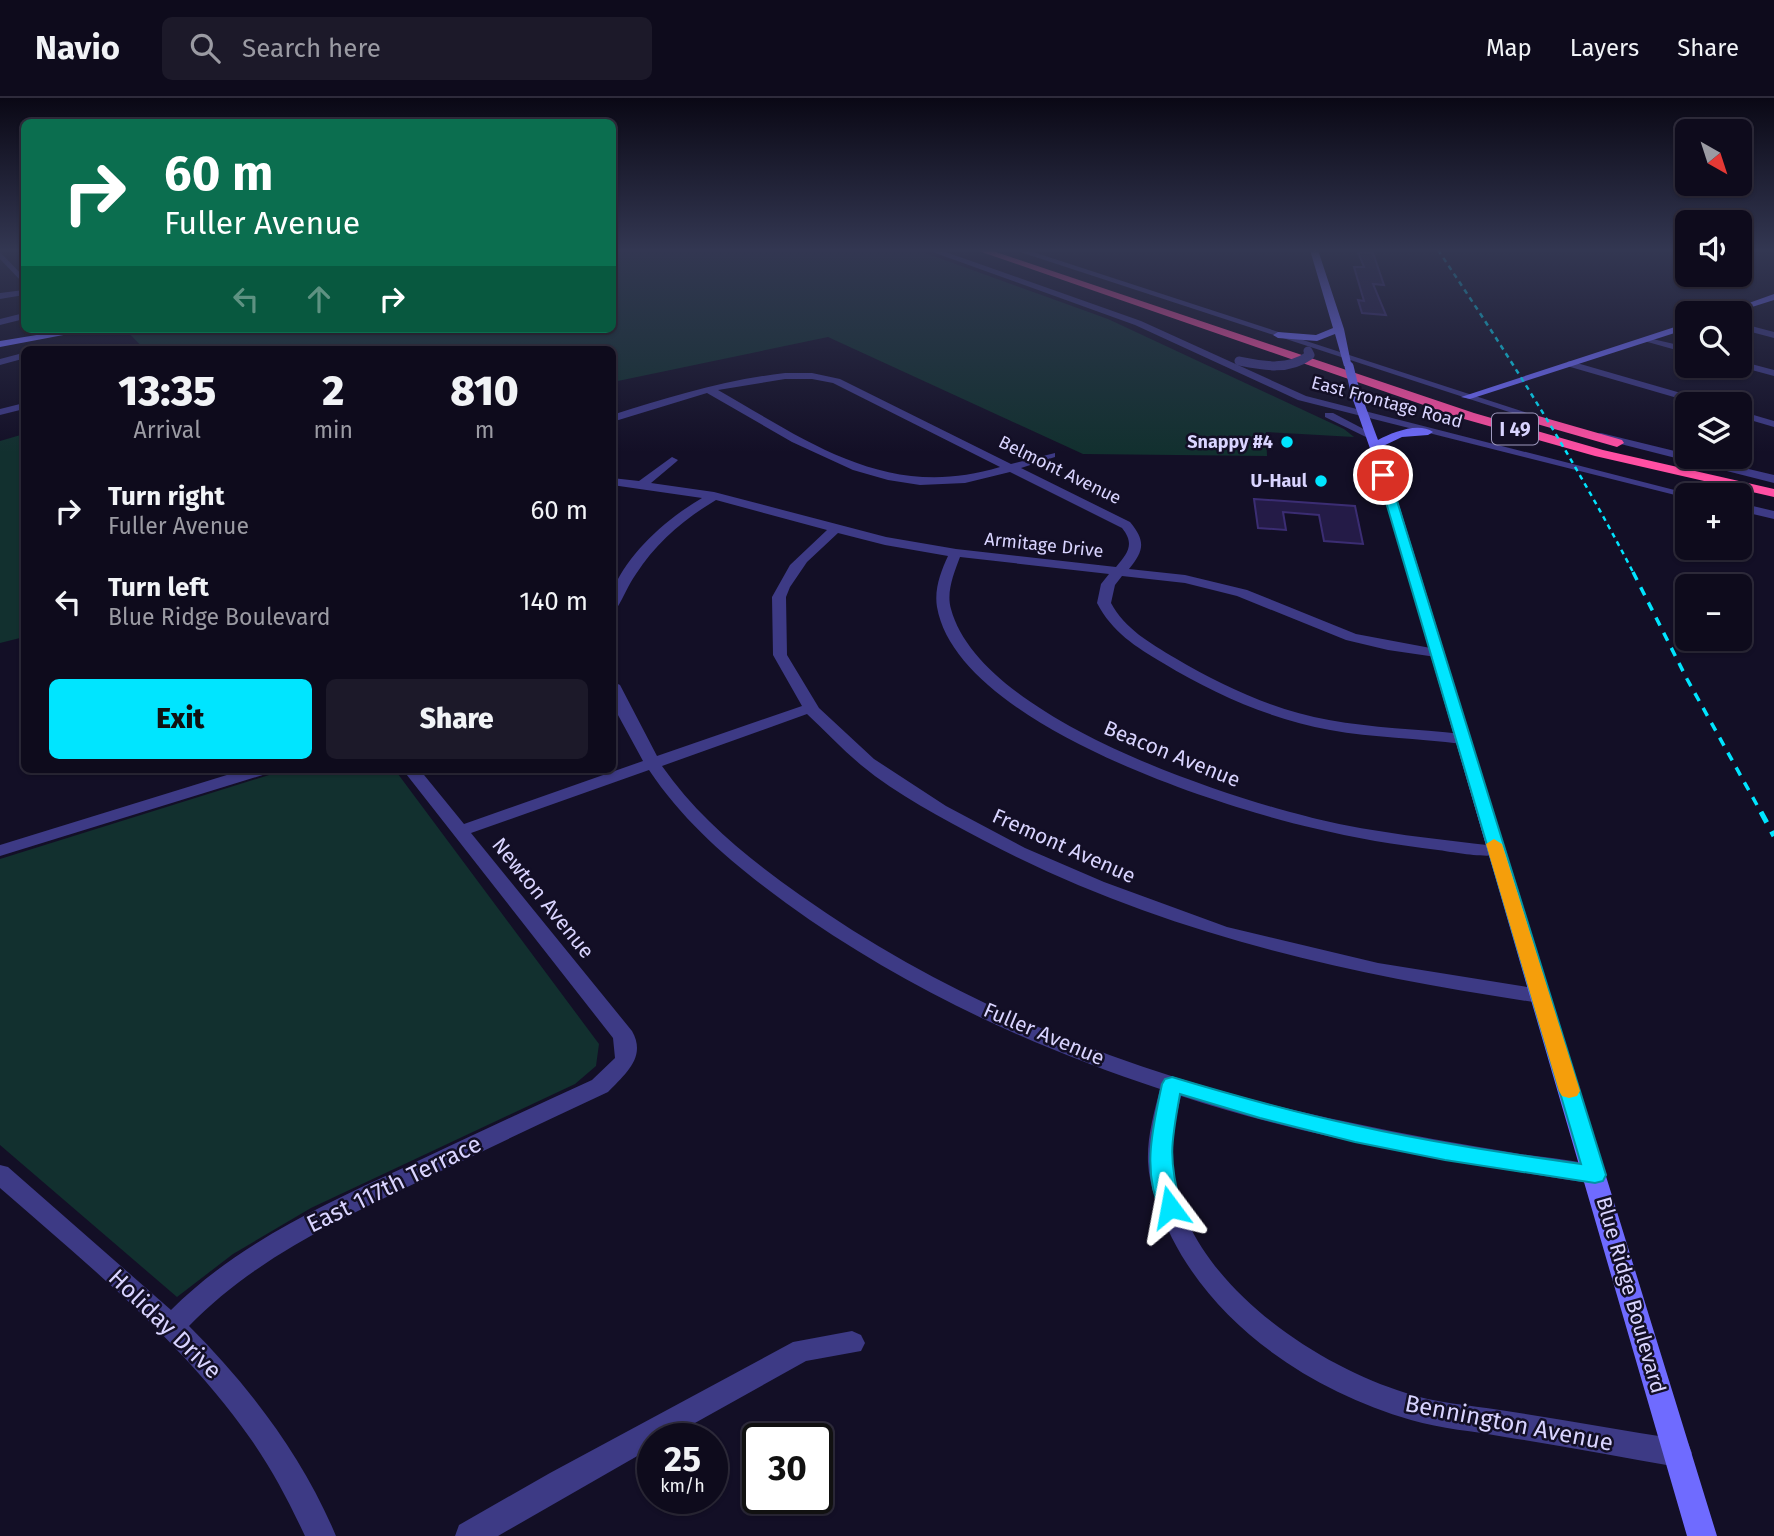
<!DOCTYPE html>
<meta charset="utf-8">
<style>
body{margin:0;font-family:"Fira Sans",sans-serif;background:#1c1929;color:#f1f3f6;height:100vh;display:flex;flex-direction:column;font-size:26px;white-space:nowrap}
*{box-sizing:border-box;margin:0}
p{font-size:23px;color:#9b9ba3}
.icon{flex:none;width:38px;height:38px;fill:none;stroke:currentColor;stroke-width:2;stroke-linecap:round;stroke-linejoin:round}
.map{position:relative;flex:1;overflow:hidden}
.panel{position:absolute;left:21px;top:248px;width:595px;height:427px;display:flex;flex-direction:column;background:#0e0b1c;border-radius:10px;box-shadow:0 2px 5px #0004,0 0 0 2px #2e2b3b}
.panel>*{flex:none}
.top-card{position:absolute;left:21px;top:21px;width:595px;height:214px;border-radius:10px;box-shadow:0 2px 5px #0004,0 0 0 2px #2e2b3b;background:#0b6e4f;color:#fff;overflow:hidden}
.needle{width:46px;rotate:141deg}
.tools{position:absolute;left:1675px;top:21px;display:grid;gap:14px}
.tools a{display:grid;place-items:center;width:77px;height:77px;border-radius:10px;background:#0e0b1c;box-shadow:0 2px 5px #0004,0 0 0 2px #2e2b3b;font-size:35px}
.speed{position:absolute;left:637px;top:1325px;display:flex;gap:14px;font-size:35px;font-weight:700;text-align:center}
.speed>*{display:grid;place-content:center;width:91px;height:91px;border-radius:50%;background:#0e0b1c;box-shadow:0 2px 5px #0004,0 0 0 2px #2e2b3b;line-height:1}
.speed small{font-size:18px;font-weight:400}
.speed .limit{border:4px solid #111;border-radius:10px;background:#fff;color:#111}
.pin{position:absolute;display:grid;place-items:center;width:60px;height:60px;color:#fff;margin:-30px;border:4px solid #fff;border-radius:50%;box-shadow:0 2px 7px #0007}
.me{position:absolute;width:77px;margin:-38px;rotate:347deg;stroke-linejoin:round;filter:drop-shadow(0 0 5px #0008)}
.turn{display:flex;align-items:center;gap:24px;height:147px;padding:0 28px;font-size:32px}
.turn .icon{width:91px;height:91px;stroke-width:2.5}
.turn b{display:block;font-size:49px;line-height:60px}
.lanes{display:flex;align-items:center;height:66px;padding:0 28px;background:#0003;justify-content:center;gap:35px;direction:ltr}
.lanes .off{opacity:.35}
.eta{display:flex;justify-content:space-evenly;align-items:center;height:119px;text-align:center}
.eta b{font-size:42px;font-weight:800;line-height:49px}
.cta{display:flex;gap:14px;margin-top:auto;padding:14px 28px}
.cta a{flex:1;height:80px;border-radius:10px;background:#00e5ff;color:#111;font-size:28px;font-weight:800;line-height:80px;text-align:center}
.cta a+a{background:#1c1929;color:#f1f3f6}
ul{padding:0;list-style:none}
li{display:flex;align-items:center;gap:21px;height:91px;padding:0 28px}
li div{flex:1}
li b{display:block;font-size:26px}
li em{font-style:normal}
header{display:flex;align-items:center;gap:42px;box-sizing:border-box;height:98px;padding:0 35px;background:#0e0b1c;border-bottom:2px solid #2e2b3b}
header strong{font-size:33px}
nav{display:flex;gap:38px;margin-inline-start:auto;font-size:24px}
.search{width:490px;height:63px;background:#1c1929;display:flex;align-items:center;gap:18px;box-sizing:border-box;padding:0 24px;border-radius:10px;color:#9b9ba3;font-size:26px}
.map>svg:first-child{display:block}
.green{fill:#12302f}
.building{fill:#241b47;stroke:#3b2d73;stroke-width:2}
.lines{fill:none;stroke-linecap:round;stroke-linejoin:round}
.minor{fill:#3d3a85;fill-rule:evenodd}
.tertiary{fill:#3d3a85;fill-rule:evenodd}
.secondary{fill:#6f6bff;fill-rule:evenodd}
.motorway{fill:#ff4fa3;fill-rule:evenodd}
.rail-far2{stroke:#00e5ff;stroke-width:2.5;stroke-dasharray:5 4.5;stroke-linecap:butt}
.rail-far1{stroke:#00e5ff;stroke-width:3.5;stroke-dasharray:9 8;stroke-linecap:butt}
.rail{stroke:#00e5ff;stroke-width:5;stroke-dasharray:12 10;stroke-linecap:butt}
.tertiary-bridge{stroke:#3d3a85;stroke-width:9}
.secondary-bridge-far1{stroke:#6f6bff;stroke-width:9}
.secondary-bridge{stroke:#6f6bff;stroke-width:11}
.route{fill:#00e5ff;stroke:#0095a6;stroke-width:2}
.slow{fill:#f59e0b}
.poi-dot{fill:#00e5ff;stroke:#130f26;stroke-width:2.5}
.labels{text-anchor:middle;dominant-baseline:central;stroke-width:5;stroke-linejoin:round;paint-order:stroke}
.far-street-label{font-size:18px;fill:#d9d4ff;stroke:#130f26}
.far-poi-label{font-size:18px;font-weight:bold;fill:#d9d4ff;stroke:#130f26;text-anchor:end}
.shield{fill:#130f26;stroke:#9e99be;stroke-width:2}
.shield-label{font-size:19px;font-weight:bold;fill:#d9d4ff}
.street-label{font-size:21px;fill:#d9d4ff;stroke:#130f26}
.near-street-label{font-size:24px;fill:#d9d4ff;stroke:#130f26}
</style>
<header>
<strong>Navio</strong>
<div class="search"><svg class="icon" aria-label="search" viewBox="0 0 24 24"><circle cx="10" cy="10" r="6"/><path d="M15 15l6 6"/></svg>Search here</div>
<nav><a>Map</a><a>Layers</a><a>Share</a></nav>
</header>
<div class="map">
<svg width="1774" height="1438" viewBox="0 0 1774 1438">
<rect width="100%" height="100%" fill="#130f26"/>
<g class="green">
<polygon points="613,152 917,152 1108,221 1344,331 1354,339 1266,334 1267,358 1083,356 828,239 613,284 612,252 145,252 125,231 612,231"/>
<polygon points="24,336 24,539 0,545 0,343"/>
<polygon points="285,672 395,672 599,946 596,968 575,986 311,1110 233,1156 177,1199 0,1047 0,761"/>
</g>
<g class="building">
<polygon points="1358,154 1373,155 1384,187 1373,186 1386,217 1362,215 1358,202 1364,203 1354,169 1364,169"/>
<polygon points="1254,401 1355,408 1363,446 1324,443 1319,417 1283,414 1286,432 1258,430"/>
</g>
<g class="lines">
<g class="minor">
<polygon points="0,154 24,179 24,186 0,161"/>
<polygon points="24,192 24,197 0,201 0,195"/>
<polygon points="24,215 24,221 0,227 0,221"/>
<polygon points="1740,225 1774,234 1774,240 1740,231"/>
<polygon points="1644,239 1687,249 1687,255 1644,243"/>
<polygon points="19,256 22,257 22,261 0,267 0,261"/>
<polygon points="1570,263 1712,304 1713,306 1698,306 1567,268 1567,264"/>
<polygon points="1740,263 1774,272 1774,278 1737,268 1740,268"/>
<path d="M 785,275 L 812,275 L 840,281 L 1011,366 L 1055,355 L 1055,359 L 1021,370 L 1130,424 C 1146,443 1144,453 1129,471 L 1185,477 L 1247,492 L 1356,536 L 1436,551 L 1443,555 L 1436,559 L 1388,552 L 1346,542 L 1237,498 L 1185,485 L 1122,478 L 1115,487 L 1111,505 C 1125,531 1150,545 1175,560 C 1222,588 1274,612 1329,622 C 1372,630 1418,631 1462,636 L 1470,641 L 1462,646 C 1418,640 1373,640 1330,632 C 1270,621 1214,596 1163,565 C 1136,549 1112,534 1097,505 L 1101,486 L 1109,476 L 960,459 C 954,475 946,494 951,511 C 980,619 1218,697 1317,721 C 1376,735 1436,741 1496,748 L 1505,753 C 1497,763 1453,754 1438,752 C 1396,747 1354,740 1313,730 C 1213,707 957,624 937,509 C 934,491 941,473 948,458 L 885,447 L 838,435 L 807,464 L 790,489 L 786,499 L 787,557 L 819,610 L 874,661 L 946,708 L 1025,750 L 1104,784 L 1227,829 L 1378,865 L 1540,891 L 1547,893 L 1550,898 L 1547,903 L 1540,905 C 1346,876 1158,835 983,742 C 942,720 897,697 861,667 C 842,651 825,633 807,616 L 662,668 C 699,721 748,760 800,797 C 963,913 1154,984 1348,1024 C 1404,1036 1459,1046 1515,1055 C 1544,1060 1576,1061 1603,1070 L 1607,1077 L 1603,1084 L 1595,1086 C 1456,1064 1315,1042 1181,998 C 1176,1020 1170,1043 1172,1066 C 1181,1177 1309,1265 1406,1295 C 1436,1305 1469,1307 1500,1312 C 1559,1321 1619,1332 1678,1341 L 1688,1345 L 1692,1355 L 1688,1365 L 1678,1369 C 1620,1359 1563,1348 1505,1339 C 1474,1333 1441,1331 1411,1322 C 1313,1293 1219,1232 1172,1140 C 1161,1117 1149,1090 1148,1064 C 1147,1039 1154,1015 1160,991 C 1027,947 899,887 786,805 C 734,767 685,726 649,672 L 471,735 L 632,933 C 647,959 625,976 608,994 C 546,1023 485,1052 424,1081 C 340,1121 254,1161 189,1228 C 250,1289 303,1359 336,1438 L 305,1438 C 289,1404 272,1371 250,1340 C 182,1243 88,1167 0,1090 L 0,1067 L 8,1069 L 171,1212 C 236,1147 320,1108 403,1070 C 466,1040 529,1011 592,982 L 615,960 L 613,940 L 403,672 L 420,672 L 464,726 L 643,663 L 612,606 L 612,583 L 620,587 L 657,658 L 802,608 L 773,557 L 772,499 L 790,467 L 827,432 L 716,402 C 684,421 656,445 636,476 C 628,487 624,499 617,510 L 612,511 C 612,504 611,496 614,489 C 631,452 668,420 702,400 L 612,387 L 612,380 L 639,383 L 672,359 L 678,362 L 676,364 L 651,385 L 714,394 L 886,439 L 956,451 L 1116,469 C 1128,455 1135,446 1122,430 L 1010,374 L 965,385 L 920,387 L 888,382 L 853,372 L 792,344 L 707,295 L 612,324 L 612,317 C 669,299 725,282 785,275 ZM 785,281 L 812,281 L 833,285 L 1000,369 C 888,403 811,345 718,292 Z"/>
<polygon points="24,305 24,311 0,317 0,311"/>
<polygon points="1740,313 1774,323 1774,329 1740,319"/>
<polygon points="243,672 268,672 266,676 0,758 0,747"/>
<polygon points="852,1233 861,1237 865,1245 861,1253 806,1263 668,1340 653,1340 653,1349 498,1438 455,1438 459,1427 550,1375 793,1244"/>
</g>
<g class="tertiary">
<polygon points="927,152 940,152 1141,223 1306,298 1694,397 1687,397 1687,400 1298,302 1135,227"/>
<polygon points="1014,152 1027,152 1558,325 1549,327"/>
<polygon points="1325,315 1333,315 1375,337 1366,339 1325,319"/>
<polygon points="1601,335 1687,356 1687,359 1698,359 1774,377 1774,385 1597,340 1597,336"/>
<polygon points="1740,405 1774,413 1774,421 1740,413"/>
</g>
<g class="secondary">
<polygon points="1310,152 1318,152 1344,231 1352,270 1344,268 1335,236 1317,243 1278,240 1273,237 1278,234 1316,237 1333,230"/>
<polygon points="1774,196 1774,202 1733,215 1721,215"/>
<polygon points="1687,225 1687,231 1470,301 1461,299"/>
<polygon points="73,231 95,231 0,249 0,243"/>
<path d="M 1357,296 L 1362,299 L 1378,342 C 1393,334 1419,324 1433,334 L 1428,337 L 1402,339 L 1381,349 L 1717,1438 L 1687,1438 L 1373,359 L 1352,299 Z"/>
</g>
<g class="motorway">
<polygon points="976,152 990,152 1474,315 1603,352 1774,391 1774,399 1595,358 1464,321"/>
<polygon points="1535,317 1622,342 1624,345 1617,349 1530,324 1530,318"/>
</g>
<path class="rail-far2" d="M 1438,152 C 1508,256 1576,364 1634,476"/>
<polyline class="rail-far1" points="1633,474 1687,581 1762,716"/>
<polyline class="rail" points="1761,714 1774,738"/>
<path class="tertiary-bridge" d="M 1239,263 C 1264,268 1288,273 1310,257 L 1308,253"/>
<polyline class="secondary-bridge-far1" points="1349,268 1355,293"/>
<polyline class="secondary-bridge" points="1355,291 1357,299"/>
</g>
<linearGradient id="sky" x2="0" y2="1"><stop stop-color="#0a0815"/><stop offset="0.43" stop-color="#333752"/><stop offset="1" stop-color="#333752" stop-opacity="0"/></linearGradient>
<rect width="1774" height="354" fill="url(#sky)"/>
<path class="route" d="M 1383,374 L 1389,377 L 1606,1077 L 1603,1083 L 1595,1085 L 1445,1062 L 1355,1044 L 1260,1020 L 1180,996 C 1171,1045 1168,1060 1181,1109 L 1177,1116 L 1170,1118 L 1162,1116 C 1141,1074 1153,1029 1162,986 L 1165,981 L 1172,979 C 1232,997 1292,1014 1354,1027 C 1429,1044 1505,1055 1581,1066 L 1378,377 Z"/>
<polygon class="slow" points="1494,741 1502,746 1580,993 1577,998 1569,1000 1562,998 1559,993 1486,746"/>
<g class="poi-dot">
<circle cx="1287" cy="344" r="7"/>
<circle cx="1321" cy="383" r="7"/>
</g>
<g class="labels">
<g class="far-street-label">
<text transform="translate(1387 304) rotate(15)">East Frontage Road</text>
<text transform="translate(1060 372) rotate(26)">Belmont Avenue</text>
<text transform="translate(1044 447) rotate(6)">Armitage Drive</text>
</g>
<g class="far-poi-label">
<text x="1273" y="344">Snappy #4</text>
<text x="1307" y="383">U-Haul</text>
</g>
<rect class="shield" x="1492" y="315.5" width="46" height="31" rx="5"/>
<g class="shield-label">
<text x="1515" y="331">I 49</text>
</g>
<g class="street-label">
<text transform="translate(1172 656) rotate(22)">Beacon Avenue</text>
<text transform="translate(1064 748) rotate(24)">Fremont Avenue</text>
<text transform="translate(543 800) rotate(51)">Newton Avenue</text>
<text transform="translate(1044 936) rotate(23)">Fuller Avenue</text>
<text transform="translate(1631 1197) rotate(74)">Blue Ridge Boulevard</text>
</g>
<g class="near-street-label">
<text transform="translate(394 1086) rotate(-26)">East 117th Terrace</text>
<text transform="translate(165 1226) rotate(44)">Holiday Drive</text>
<text transform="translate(1509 1325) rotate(11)">Bennington Avenue</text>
</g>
</g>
</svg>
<div class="tools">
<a><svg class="needle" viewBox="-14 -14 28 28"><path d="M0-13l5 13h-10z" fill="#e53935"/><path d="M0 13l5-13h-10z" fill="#9b9ba3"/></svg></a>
<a><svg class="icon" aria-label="sound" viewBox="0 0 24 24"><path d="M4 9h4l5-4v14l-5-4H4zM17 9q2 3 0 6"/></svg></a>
<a><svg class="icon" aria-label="search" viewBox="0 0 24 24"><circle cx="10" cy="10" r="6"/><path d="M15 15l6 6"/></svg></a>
<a><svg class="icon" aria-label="layers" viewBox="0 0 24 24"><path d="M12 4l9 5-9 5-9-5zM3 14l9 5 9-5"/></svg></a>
<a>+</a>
<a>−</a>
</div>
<div class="speed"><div>25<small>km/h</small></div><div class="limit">30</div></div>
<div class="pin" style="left:1383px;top:377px;background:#d93025"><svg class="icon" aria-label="arrive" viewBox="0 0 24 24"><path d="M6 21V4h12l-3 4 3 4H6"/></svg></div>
<svg class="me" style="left:1170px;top:1109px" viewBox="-20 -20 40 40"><path d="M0-17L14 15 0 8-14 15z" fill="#00e5ff" stroke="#fff" stroke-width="4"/></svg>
<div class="top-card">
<div class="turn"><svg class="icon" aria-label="right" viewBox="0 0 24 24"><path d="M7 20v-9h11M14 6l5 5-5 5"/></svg><div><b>60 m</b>Fuller Avenue</div></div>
<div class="lanes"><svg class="icon off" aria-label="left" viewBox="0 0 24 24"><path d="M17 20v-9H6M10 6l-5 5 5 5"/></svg><svg class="icon off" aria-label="ahead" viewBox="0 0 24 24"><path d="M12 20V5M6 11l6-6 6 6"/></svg><svg class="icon" aria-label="right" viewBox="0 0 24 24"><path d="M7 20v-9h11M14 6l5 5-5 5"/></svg></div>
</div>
<section class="panel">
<div class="eta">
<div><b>13:35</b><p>Arrival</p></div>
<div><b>2</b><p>min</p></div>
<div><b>810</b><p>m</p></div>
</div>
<ul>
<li><svg class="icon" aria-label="right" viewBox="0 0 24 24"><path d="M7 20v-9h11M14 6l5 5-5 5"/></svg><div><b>Turn right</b><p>Fuller Avenue</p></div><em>60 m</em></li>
<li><svg class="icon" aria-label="left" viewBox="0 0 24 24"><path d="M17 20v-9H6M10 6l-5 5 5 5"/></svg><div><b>Turn left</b><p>Blue Ridge Boulevard</p></div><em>140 m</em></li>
</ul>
<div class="cta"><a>Exit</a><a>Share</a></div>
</section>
</div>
